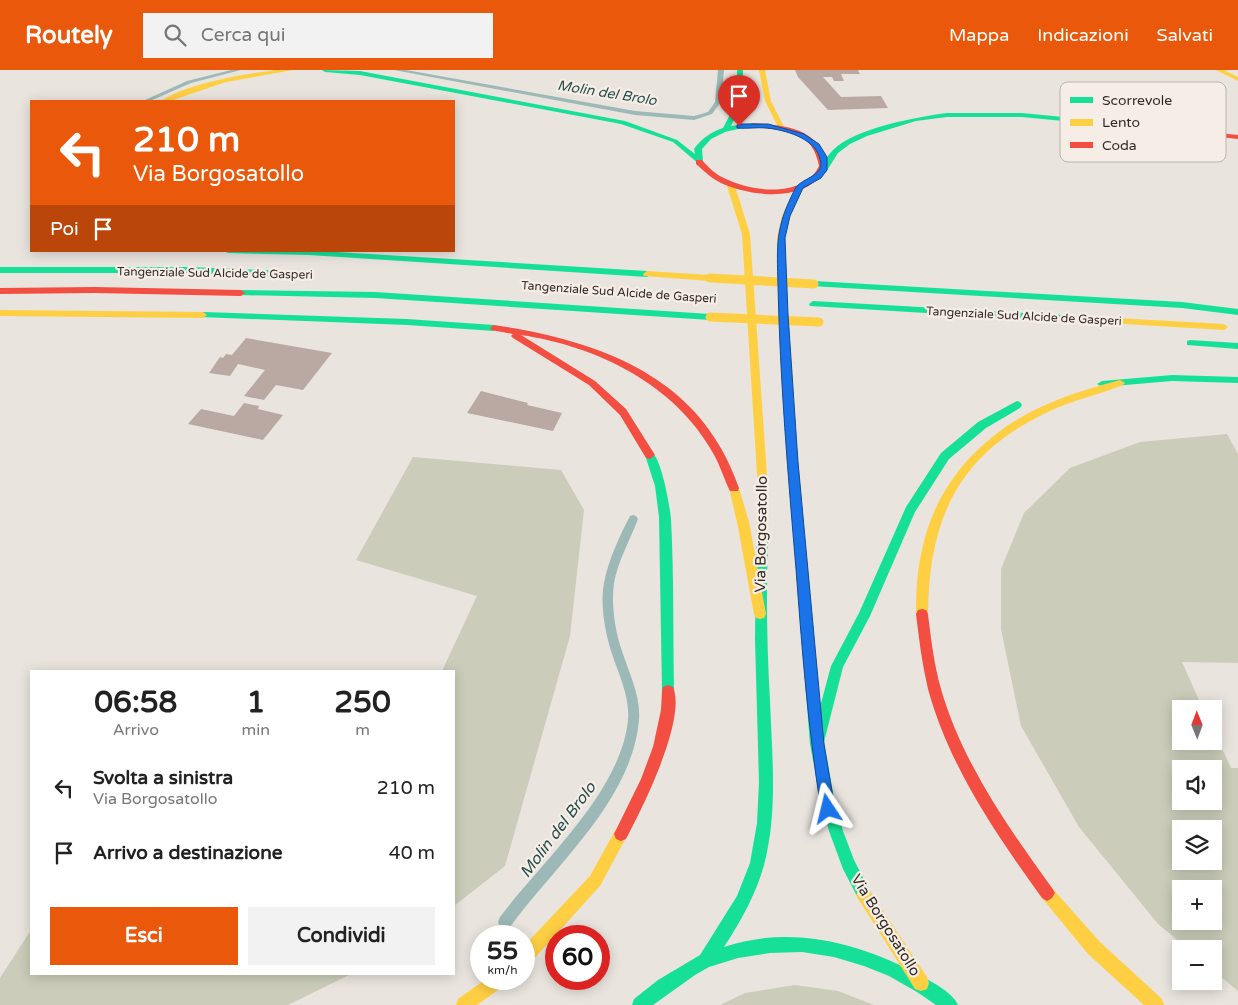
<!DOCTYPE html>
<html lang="it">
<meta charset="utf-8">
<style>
body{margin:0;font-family:"Varela Round",sans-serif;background:#f2f2f2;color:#222;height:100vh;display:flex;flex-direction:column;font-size:19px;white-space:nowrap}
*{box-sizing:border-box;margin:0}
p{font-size:16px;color:#767676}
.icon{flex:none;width:28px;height:28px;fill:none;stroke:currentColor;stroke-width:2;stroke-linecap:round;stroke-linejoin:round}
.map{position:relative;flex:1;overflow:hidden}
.details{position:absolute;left:30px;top:600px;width:425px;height:305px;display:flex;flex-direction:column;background:#fff;border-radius:0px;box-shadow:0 2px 12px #0003}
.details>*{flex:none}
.top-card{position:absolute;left:30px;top:30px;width:425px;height:152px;border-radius:0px;box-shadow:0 2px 12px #0003;background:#ea580c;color:#fff;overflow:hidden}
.needle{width:32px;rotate:359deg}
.buttons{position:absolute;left:1172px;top:630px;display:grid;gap:10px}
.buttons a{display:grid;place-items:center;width:50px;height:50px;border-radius:0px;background:#fff;box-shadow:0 2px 12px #0003;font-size:25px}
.speed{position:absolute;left:470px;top:855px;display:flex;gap:10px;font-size:25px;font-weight:700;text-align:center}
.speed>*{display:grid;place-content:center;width:65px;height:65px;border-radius:50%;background:#fff;box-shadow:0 2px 12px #0003;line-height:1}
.speed small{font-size:12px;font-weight:400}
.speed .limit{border:8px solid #d22;background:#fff;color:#111}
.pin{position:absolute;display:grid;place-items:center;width:42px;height:42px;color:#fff;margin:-51px -21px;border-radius:50% 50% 50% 0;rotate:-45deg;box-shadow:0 0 5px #0007}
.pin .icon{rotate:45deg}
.me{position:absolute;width:55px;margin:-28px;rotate:350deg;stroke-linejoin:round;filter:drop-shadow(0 0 4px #0008)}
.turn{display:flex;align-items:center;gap:18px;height:105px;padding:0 20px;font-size:22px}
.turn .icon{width:65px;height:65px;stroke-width:2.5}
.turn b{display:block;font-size:35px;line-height:42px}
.then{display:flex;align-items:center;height:48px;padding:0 20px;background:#0003;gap:10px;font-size:19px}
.eta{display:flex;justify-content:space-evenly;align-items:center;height:85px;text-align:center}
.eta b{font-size:30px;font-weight:700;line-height:35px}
.cta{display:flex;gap:10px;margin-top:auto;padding:10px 20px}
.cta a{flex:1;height:58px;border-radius:0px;background:#ea580c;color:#fff;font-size:20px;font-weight:700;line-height:58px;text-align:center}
.cta a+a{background:#f2f2f2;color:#222}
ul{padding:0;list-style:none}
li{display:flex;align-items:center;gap:15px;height:65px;padding:0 20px}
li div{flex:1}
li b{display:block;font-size:19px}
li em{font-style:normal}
header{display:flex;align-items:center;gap:30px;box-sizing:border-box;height:70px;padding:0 25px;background:#ea580c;color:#fff}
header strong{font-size:24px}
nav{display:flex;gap:28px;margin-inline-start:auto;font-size:18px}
.search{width:350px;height:45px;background:#f2f2f2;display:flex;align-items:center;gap:12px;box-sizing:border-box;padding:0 18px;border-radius:0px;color:#767676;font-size:19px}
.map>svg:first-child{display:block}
.green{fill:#cbcdba;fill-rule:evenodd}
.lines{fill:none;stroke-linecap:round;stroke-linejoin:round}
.stream{fill:#9db9b7;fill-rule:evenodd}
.building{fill:#baa9a3}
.fast{fill:#16e098;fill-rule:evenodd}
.slow{fill:#ffcf43;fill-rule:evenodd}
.jam{fill:#f24e42;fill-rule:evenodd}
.slow-bridge{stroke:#ffcf43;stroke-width:9}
.route{fill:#1a73e8;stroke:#114b97}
.labels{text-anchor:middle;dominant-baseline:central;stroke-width:4.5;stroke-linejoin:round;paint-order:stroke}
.far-street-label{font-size:12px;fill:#322a27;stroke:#f6eee6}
.far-water-label{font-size:14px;font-style:italic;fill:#234c4d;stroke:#f6eee6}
.street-label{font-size:15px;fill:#322a27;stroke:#f6eee6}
.water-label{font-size:16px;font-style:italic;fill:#234c4d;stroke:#f6eee6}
.key{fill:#f6eee6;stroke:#bbb3ad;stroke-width:1}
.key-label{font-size:14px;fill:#322a27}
</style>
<header>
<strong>Routely</strong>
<div class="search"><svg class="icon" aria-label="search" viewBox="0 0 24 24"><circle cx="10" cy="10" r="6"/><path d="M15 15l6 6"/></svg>Cerca qui</div>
<nav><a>Mappa</a><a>Indicazioni</a><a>Salvati</a></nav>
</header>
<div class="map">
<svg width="1238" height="935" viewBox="0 0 1238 935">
<rect width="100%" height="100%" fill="#e9e4de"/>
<g class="green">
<path d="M 1227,364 L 1238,384 L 1238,593 L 1182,592 L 1203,639 L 1181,639 L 1181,671 L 1214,671 L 1214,661 L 1231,698 L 1238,698 L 1238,921 L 1214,901 L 1214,879 L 1188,879 L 1158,854 L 1079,757 L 1021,656 L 1001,559 L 1001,499 L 1024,443 L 1070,398 L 1140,372 ZM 1181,699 L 1214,699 L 1214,731 L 1181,731 ZM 1181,759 L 1214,759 L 1214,791 L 1181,791 ZM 1181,819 L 1214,819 L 1214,851 L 1181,851 Z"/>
<polygon points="413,387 561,400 584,440 570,566 505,796 454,836 454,601 442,601 477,526 356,490"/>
<polygon points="31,860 31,904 351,904 288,935 0,935 0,908"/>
<polygon points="795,915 838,921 874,935 720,935 745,923"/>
</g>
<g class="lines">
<g class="stream">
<polygon points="231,0 241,0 191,13 150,31 143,31 187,11"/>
<polygon points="394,0 406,0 635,41 694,46 708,42 715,32 718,0 724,0 721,32 712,44 694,50 635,45"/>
<path d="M 633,445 L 636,446 L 638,449 C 630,470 618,491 614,513 C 611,534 615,561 622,581 C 629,603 641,626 639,650 C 632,731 555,795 510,857 L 505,859 L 500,857 L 498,852 L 500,847 C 542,791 621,722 628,650 C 630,627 619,605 612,584 C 605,563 600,535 604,513 C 608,491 619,467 630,446 Z"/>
</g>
</g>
<g class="building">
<polygon points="795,0 858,0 860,4 841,4 844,11 834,11 832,7 823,7 841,27 881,26 888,38 828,40 798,7"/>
<polygon points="246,268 332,283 303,320 276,315 264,330 244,326 265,300 238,294 230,306 209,303 220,287 223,288 226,284 232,285"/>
<polygon points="481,321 528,333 527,335 562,343 553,361 467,343"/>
<polygon points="244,333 259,336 258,339 283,345 263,370 188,354 201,339 234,346"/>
</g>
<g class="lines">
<g class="fast">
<path d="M 322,0 L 360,1 L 625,51 L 677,70 L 695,84 L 694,79 C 702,68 711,62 723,58 L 737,31 L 737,0 L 743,0 L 743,31 L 731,56 L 753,53 L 756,55 L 725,62 L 711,69 L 702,79 L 703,92 L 699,94 L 673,72 L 621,54 L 360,5 L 325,2 Z"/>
<path d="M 947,43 L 1022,43 L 1084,49 L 1087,51 L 1084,53 L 1022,47 L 947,47 L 916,51 L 867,66 L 850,74 L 838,83 L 826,102 L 819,100 C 823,94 827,86 833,80 C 855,58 917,47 947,43 Z"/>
<polygon points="224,181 320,181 647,201 651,204 647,207 309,185 228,183"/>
<polygon points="0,197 190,197 308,202 312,205 308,208 190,203 0,203"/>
<polygon points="814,211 1182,232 1238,239 1238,245 1182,238 811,216 811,212"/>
<polygon points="241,220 375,222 710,244 714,247 710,250 375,228 238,225 237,223"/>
<polygon points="813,231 1062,245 1066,248 1062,251 810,236 809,234"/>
<polygon points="203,242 407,249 494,255 498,258 494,261 407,255 200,247 199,245"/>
<polygon points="1190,270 1238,273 1238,279 1187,275 1187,271"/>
<polygon points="1172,305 1238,307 1238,313 1172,311 1102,317 1097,314 1102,311"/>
<polygon points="1017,331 1020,332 1022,335 1020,338 986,358 949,389 915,442 870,546 843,597 824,672 834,728 843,761 854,790 872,825 869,830 864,833 859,830 843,799 829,761 820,728 810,674 784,346 789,342 794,346 820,637 831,596 859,543 906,437 941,383 978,352"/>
<path d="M 650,381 C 661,384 670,437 671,449 C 674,506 673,564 674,621 L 673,625 L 668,627 L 663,625 L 662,621 L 659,447 L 655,416 L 645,385 Z"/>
<path d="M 762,466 L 766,468 L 768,471 C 766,524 767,578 770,631 C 772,685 778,742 764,795 C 756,824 741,851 724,877 C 792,854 862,873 923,907 C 934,913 953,923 958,935 L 936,935 L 917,922 L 889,906 L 864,896 L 834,887 L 802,882 L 770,883 L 738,888 L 709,897 L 695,905 L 653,935 L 632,935 L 634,929 L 658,910 L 700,885 L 737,826 L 750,793 L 757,753 L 759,712 L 755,570 L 756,471 L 758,468 Z"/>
</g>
<g class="slow">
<path d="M 275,0 L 293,0 L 226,12 L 170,31 L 162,31 C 184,14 246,4 275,0 Z"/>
<polygon points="759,0 765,0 771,31 785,59 784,60 779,59 765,31"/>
<polygon points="1216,0 1224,0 1238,7 1238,11"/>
<polygon points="728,114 735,116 750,164 768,420 768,471 766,474 758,474 756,471 758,420 742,164 727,116"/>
<polygon points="797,115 804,117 790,146 785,168 787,244 794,346 789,350 784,346 779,244 777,168 782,146"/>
<polygon points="647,201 710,205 714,208 710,211 644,206 643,204"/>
<polygon points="0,240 203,242 207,245 203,248 0,246"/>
<polygon points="1062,245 1224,254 1228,257 1224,260 1059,250 1058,248"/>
<path d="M 1120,310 L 1125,313 L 1123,315 C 1099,325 1072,330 1048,342 C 958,384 929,449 928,544 L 926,548 L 922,549 L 918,548 L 916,544 C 916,522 917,501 922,480 C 935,415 982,364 1041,337 C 1066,325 1094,317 1120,310 Z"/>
<polygon points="734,414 739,418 749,452 766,544 764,548 760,549 756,548 754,544 737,452 729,418"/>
<polygon points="621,757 626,759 628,764 600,816 530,893 524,895 524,876 590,806 616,759"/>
<polygon points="1047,815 1052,818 1100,872 1162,929 1164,935 1144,935 1088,884 1042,828 1039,823 1042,818"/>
<polygon points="864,817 869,820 927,907 929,913 927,919 921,921 915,919 859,830 856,825 859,820"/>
<polygon points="486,909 507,909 505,915 477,935 456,935 458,929"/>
</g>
<g class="jam">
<polygon points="1084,49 1238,65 1238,69 1082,52 1082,50"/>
<path d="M 753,53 C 786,56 819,57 827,96 C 809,134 752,127 721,113 C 711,108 704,101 696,94 L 696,90 L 702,90 C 709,98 716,105 726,109 C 753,122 804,128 819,96 C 812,57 782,62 751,56 L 750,55 Z"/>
<polygon points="95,217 241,220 245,223 241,226 95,223 0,224 0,218"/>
<path d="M 494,255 C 582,268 676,296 722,380 C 729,392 734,405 739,418 L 738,421 L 730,421 C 724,409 720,395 713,383 C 675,314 596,276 521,265 L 595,311 L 626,339 L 655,385 L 650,389 L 646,388 L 620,345 L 589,315 L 513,268 L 511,266 L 513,264 L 491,260 L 490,258 Z"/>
<path d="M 922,539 L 926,540 L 928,544 C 931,569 934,594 941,619 C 962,692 1008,757 1052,818 L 1055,823 L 1052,828 L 1047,831 L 1042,828 C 996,764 949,696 928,619 C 922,594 919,569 916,544 L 918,540 Z"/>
<path d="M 668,615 L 673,617 C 687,649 642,739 626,769 L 621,771 L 616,769 L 614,764 L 641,709 L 653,677 L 661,640 L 662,621 L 663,617 Z"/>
</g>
<g class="slow-bridge">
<polyline points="710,208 814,214"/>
<polyline points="710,247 819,252"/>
</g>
</g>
<path class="route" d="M 739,54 L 768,54 L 804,64 L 819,74 L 827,87 L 827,100 L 821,108 L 803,118 L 790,146 L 785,168 L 788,244 L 798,392 L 824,674 L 835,739 L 833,744 L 828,746 L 823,744 L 821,739 C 808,659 802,579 796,499 C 788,405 780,310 778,216 C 777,174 775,158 795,119 C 801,107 828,107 819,86 C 813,68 785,60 767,58 C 757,57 747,59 737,58 L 737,55 Z"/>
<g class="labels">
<g class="far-street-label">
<text transform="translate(215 203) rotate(1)">Tangenziale Sud Alcide de Gasperi</text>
<text transform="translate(619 222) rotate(4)">Tangenziale Sud Alcide de Gasperi</text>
<text transform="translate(1024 246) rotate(3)">Tangenziale Sud Alcide de Gasperi</text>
</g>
<g class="far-water-label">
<text transform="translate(607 23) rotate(9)">Molin del Brolo</text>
</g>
<g class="street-label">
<text transform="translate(761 464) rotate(-89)">Via Borgosatollo</text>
<text transform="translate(886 855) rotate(58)">Via Borgosatollo</text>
</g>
<g class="water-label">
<text transform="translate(558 760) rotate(-53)">Molin del Brolo</text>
</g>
</g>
<rect x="1060" y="12" width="166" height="80" rx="8" class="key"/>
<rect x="1070" y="27" width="23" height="6" fill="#16e098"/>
<rect x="1070" y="49" width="23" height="7" fill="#ffcf43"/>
<rect x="1070" y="72" width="23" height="6" fill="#f24e42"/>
<g class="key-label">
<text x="1102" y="35">Scorrevole</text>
<text x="1102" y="57">Lento</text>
<text x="1102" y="80">Coda</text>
</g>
</svg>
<div class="buttons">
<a><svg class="needle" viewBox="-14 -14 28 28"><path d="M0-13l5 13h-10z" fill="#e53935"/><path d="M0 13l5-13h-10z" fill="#767676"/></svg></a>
<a><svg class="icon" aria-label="sound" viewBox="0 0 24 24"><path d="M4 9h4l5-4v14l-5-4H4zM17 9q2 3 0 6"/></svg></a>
<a><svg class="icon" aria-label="layers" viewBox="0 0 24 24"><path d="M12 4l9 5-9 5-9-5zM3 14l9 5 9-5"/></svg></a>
<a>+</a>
<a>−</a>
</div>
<div class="speed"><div>55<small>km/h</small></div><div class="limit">60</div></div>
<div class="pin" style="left:739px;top:56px;background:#d93025"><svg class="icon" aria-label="arrive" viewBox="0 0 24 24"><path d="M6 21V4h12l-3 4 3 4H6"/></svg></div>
<svg class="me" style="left:828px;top:739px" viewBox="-20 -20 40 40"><path d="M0-17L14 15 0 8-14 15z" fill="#1a73e8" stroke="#fff" stroke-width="4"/></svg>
<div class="top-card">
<div class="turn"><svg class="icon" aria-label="left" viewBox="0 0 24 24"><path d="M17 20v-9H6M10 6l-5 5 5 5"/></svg><div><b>210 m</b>Via Borgosatollo</div></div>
<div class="then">Poi<svg class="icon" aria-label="arrive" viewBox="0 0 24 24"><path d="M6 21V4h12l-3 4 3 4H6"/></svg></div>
</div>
<section class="details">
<div class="eta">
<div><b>06:58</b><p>Arrivo</p></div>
<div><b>1</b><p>min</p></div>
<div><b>250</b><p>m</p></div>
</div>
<ul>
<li><svg class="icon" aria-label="left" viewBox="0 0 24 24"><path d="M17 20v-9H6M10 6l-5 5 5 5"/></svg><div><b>Svolta a sinistra</b><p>Via Borgosatollo</p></div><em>210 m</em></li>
<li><svg class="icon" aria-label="arrive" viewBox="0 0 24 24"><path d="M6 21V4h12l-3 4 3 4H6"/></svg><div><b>Arrivo a destinazione</b></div><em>40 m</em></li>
</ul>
<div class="cta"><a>Esci</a><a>Condividi</a></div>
</section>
</div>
